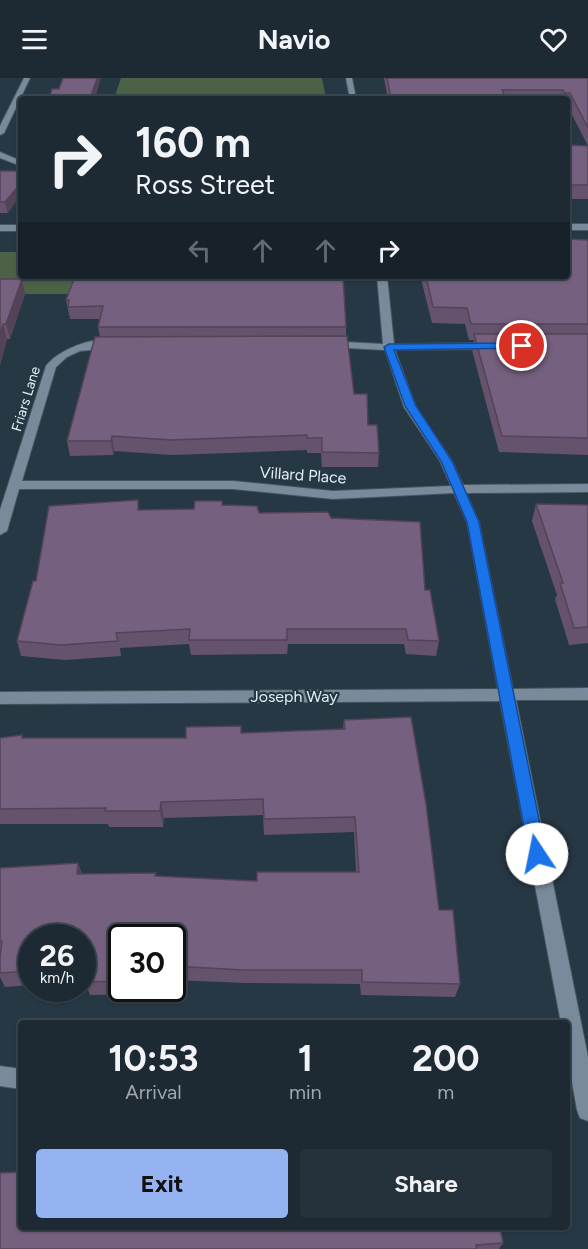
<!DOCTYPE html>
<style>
body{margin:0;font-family:Figtree,sans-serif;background:#25323c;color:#f1f3f6;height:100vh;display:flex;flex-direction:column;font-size:22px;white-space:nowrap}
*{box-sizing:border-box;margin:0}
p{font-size:20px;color:#a0a7ac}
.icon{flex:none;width:33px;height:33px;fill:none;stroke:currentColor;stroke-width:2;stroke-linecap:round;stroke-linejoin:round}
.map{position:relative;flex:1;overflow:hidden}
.details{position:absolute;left:18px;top:942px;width:552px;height:210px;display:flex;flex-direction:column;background:#1d2a34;border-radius:6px;box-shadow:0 2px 4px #0004,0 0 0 2px #3b464f}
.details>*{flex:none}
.hud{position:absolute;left:18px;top:18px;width:552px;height:183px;border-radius:6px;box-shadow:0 2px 4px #0004,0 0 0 2px #3b464f;background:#1d2a34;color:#f1f3f6;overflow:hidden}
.speed{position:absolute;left:18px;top:846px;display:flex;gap:12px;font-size:30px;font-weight:700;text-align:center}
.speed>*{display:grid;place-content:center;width:78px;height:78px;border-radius:50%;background:#1d2a34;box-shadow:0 2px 4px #0004,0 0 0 2px #3b464f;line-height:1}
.speed small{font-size:15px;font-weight:400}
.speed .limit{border:3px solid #111;border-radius:9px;background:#fff;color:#111}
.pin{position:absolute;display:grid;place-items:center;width:51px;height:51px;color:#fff;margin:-26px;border:3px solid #fff;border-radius:50%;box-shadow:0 2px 6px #0007}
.me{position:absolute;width:66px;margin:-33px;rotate:349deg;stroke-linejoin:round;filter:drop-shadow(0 0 4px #0008)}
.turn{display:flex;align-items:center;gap:21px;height:126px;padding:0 18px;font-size:27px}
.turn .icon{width:78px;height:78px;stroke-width:2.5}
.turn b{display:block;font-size:42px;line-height:51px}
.lanes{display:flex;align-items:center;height:57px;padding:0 18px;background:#0003;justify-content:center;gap:30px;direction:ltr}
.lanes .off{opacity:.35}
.eta{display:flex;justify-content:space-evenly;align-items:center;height:102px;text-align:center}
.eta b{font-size:36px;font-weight:700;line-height:42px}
.action{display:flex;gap:12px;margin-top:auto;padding:12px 18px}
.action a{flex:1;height:69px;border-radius:6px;background:#95b2f1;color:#111;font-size:24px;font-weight:700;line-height:69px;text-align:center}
.action a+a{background:#25323c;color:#f1f3f6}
header{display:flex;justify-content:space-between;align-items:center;height:78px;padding:0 18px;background:#1d2a34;font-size:27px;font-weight:700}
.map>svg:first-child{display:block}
.green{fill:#4c6246}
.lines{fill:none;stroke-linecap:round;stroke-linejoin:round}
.minor-casing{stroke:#465560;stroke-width:2}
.minor{fill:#798b9b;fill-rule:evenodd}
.wall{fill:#65536d}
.shaded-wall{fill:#534359}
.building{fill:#76607f;stroke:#534359;stroke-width:1.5}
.route{fill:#1a73e8;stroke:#114b97;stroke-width:1.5}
.labels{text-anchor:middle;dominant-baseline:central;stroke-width:4.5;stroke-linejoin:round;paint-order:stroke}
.far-street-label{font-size:14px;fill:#e2edf5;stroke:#273845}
.street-label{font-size:16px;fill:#e2edf5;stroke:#273845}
</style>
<header><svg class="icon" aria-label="menu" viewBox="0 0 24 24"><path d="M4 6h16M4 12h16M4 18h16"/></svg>Navio<svg class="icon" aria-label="heart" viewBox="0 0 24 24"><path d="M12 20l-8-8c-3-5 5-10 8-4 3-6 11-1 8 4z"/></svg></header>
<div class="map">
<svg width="588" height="1171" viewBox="0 0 588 1171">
<rect width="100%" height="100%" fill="#273845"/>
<g class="green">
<polygon points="121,0 322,0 326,21 114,21"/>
<polygon points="0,174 21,174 21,198 77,198 72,216 0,216"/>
</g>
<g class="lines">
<g class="minor-casing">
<g id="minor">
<polygon points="24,0 30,0 4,55 0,57 0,48"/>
<polygon points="346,0 352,0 356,21 350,21"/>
<polygon points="0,74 21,83 21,88 0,80"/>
<rect x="567" y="146" width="21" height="6"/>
<rect x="0" y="147" width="21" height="6"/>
<path d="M 377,198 L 387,198 L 394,266 L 492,265 L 497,268 L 492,271 L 395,272 L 416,329 L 452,383 L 463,407 L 588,406 L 588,414 L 466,415 L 479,444 L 513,611 L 588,610 L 588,622 L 516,622 L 588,979 L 588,1043 L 580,1040 L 577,1032 L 567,977 L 567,945 L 561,945 L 500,623 L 0,626 L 0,614 L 498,611 L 467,444 L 454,415 L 333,421 L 233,411 L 19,411 L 7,453 L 0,457 L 0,432 L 46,288 C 58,272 99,254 116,267 L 111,270 L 80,273 L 67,279 L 56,289 L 22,403 L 233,403 L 333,413 L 451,408 L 440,383 L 404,329 L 385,272 L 327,269 L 322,266 L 327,263 L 383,266 Z"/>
<polygon points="0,988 21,991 21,1011 0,1008"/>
</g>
</g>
<use href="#minor" class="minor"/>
</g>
<g class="wall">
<polygon points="384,0 588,0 588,121 567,121 567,67 588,68 567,27 567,21 388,21"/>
<polygon points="0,93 8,135 0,135"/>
<polygon points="588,162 588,377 499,374 472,272 474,262 469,262 465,246 432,245 422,205 423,198 567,198"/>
<polygon points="0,201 25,216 10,261 7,261 0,287"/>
<polygon points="66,222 346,249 346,258 354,316 379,375 378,389 322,389 321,375 307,375 307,372 172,377 114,373 113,377 70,378 67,363 100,259 98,249 100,241 70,241"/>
<polygon points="222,423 222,427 259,435 331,440 425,512 439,563 436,578 406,576 404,566 288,566 287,576 191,577 189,566 120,570 121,578 65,582 21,578 17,563 36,503 139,432 194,431"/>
<polygon points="536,426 588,427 588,565 569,567 555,521 557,517 532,443"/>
<polygon points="344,642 439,832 460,906 455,919 361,917 360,906 246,905 172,902 172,860 122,860 122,910 151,910 150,916 90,917 85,904 82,904 82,860 32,860 32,907 5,909 0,899 0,790 78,785 82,796 156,795 156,798 257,803 356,794 354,754 264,757 263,737 164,740 163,749 109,749 108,746 0,746 0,660 22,657 23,660 186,660 241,648 241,655 343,651"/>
<polygon points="503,1165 499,1171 0,1171"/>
</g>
<g class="shaded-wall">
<polygon points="97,0 101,0 95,21 90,21"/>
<polygon points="21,105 21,117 8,135 5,124"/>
<polygon points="22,201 25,216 10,261 6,246"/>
<polygon points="3,246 7,261 0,287 0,256"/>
<polygon points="112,358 114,373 113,377 111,363"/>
<polygon points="161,724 164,740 163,749 160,733"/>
<polygon points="78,785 83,800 77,796"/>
</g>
<g class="building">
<polygon points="63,0 97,0 90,21 49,21 52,11 59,11"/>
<polygon points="387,0 588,0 588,50 570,15 565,15 563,12 502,12 506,21 396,21 396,20 391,20"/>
<polygon points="567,67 588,68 588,107 567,107"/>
<polygon points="0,93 21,93 21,105 5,124 0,124"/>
<polygon points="567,161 588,162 588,246 471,246 467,230 433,229 426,198 567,198"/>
<polygon points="75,198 343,198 346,249 98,249 103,228 68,229 69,222 66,222"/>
<polygon points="0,201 22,201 6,246 3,246 0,256"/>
<polygon points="474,256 588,256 588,360 502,358"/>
<polygon points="347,258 354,316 367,316 368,347 377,347 379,375 322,374 322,360 307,360 307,357 171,362 112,358 111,363 67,363 95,259"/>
<polygon points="138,422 138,432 194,431 195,423 222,423 222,427 257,428 259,435 328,434 331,440 420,444 425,512 430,512 439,563 408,562 406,551 287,551 287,562 189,562 190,551 116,555 118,563 61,567 17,563 33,503 36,503 49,428"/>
<polygon points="536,426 588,427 588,549 574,550 560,505 563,505"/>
<polygon points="411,639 426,726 439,832 453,832 460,906 362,904 362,892 244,892 172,888 172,860 122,860 122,903 85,904 87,890 82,890 82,860 32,860 32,893 0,895 0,880 2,863 0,864 0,790 78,785 77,796 156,795 155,798 257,803 257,794 359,794 355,739 264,741 263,721 161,724 160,733 105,733 106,730 0,731 0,660 22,657 22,660 186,660 186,649 241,648 241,655 345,651 344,642"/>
<polygon points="21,1094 21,1149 500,1149 503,1165 476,1167 477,1171 0,1171 0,1095"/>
</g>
<polygon class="route" points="522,265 525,266 525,270 394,272 416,328 452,383 479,444 546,776 543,781 537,783 532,781 529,776 467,444 441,383 405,328 384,269 389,266"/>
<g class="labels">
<g class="far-street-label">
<text transform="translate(26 321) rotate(-73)">Friars Lane</text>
</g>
<g class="street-label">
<text transform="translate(303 397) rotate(4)">Villard Place</text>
<text x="294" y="618">Joseph Way</text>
</g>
</g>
</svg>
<div class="speed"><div>26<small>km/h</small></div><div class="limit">30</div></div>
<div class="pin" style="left:522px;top:268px;background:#d93025"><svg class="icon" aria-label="arrive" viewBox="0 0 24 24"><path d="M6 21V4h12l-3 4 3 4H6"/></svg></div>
<svg class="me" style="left:537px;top:776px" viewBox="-20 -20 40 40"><circle r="19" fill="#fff"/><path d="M0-13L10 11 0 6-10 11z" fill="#1a73e8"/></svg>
<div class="hud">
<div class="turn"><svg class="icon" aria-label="right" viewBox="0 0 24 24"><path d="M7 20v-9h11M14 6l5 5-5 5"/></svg><div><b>160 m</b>Ross Street</div></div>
<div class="lanes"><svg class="icon off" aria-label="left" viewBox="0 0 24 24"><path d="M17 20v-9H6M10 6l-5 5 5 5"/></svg><svg class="icon off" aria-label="ahead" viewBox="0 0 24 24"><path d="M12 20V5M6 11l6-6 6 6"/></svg><svg class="icon off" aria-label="ahead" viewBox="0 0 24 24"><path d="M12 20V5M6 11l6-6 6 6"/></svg><svg class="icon" aria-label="right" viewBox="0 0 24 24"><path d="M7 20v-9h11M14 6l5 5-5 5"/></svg></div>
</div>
<section class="details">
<div class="eta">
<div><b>10:53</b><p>Arrival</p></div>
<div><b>1</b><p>min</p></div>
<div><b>200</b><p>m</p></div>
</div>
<div class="action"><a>Exit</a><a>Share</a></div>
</section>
</div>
